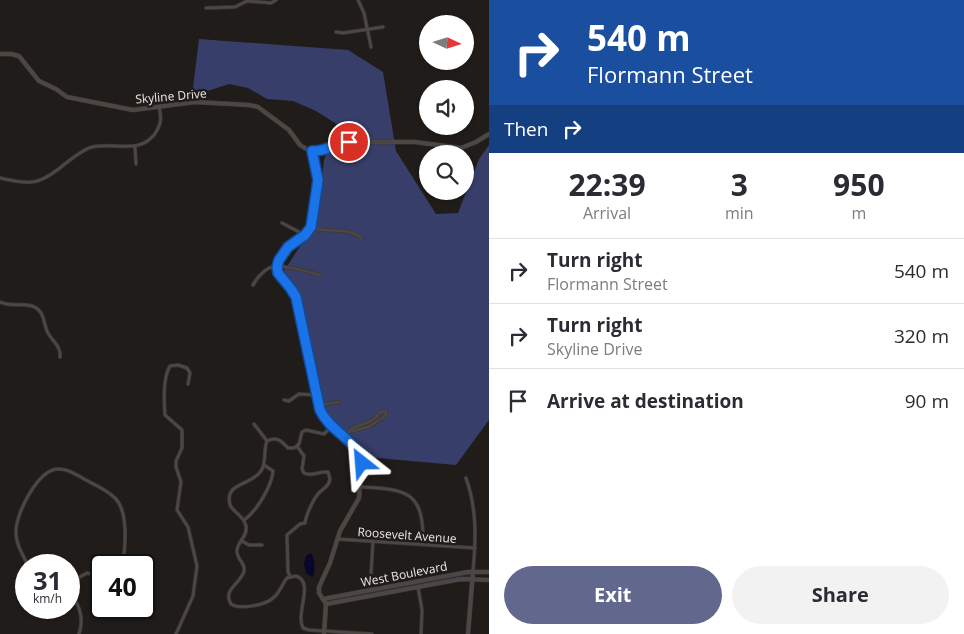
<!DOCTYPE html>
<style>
body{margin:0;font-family:"Open Sans",sans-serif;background:#f2f2f3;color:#2b2b33;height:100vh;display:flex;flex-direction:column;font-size:19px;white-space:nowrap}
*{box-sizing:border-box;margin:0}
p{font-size:16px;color:#7c7c81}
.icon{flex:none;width:28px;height:28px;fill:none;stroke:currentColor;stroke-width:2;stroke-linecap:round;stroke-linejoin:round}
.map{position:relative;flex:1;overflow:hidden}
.details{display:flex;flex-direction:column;background:#fff;width:475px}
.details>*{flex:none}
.hud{background:#1a4fa0;color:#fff;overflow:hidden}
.needle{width:32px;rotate:94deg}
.buttons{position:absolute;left:419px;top:15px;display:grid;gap:10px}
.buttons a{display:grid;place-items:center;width:55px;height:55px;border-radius:50%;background:#fff;box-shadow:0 1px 4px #0004;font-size:25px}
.speed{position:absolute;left:15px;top:554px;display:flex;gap:10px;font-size:25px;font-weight:700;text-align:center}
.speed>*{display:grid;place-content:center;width:65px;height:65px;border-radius:50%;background:#fff;box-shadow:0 1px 4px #0004;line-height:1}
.speed small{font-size:12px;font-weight:400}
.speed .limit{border:2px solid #111;border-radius:8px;background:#fff;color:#111}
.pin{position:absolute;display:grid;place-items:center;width:42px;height:42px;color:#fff;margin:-21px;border:2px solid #fff;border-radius:50%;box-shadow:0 1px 5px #0007}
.me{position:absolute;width:55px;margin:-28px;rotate:332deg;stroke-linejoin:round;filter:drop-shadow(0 0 4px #0008)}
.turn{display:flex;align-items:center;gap:18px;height:105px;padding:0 15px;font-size:22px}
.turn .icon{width:65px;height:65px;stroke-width:2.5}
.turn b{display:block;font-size:35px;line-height:42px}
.then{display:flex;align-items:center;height:48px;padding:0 15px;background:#0003;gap:10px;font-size:19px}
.eta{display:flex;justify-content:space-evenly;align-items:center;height:85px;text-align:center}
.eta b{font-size:30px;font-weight:700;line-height:35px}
.action{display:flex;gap:10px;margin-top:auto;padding:10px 15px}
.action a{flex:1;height:58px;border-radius:30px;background:#62678d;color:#fff;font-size:20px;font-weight:700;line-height:58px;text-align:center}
.action a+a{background:#f2f2f3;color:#2b2b33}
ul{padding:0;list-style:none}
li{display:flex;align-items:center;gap:15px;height:65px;padding:0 15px;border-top:1px solid #e1e1e2}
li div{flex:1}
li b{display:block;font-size:19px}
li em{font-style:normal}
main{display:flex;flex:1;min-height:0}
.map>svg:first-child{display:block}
.green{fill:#232644}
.forest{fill:#383e6a}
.water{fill:#09072e}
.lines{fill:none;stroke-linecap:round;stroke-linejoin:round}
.street-casing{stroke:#3c3836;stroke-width:4}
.secondary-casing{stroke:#3c3836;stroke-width:5}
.street{stroke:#4d4744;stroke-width:2.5}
.secondary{stroke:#4d4744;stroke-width:4}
.route-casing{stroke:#114b97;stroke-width:12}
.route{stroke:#1a73e8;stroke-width:9}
.labels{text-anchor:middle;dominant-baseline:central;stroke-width:5;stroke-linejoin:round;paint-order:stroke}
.street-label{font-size:12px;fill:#ebe8e6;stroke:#201c19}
</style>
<main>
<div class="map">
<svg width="489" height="634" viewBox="0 0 489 634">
<rect width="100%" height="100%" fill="#201c19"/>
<polygon class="green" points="468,573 470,574 469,577 331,603 329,601 335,598"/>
<polygon class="forest" points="199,39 348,50 383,72 396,151 436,214 458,213 479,159 489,145 489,420 456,465 366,457 323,412 301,309 294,284 282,274 308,234 318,214 324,160 338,125 316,111 293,101 267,99 248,88 229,84 192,96"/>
<path class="water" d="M 311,553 C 315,558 315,569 314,575 L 312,577 L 306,573 L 304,564 L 306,556 Z"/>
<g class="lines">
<g class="street-casing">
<g id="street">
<polyline points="358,0 364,13 371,47"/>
<polyline points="206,8 235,7 247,1 271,3 276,0"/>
<polyline points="336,32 343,33 383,27"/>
<polyline points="135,147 136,164"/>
<path d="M 0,178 C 32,186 41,184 66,163 C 74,157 80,152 89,148 C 109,140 137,156 154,135 C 161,125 162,119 159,107"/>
<polyline points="282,223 305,235"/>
<path d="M 311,227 C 327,234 349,226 362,239"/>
<path d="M 253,285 C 256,279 263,271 269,268 C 280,263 309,272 320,275"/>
<path d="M 0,302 C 14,309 34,298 42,315 C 45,321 45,328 48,333 C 53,342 61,346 60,357"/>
<polyline points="284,400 289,401 299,394 315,395"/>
<polyline points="318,405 339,402"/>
<polyline points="254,424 267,441"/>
<path d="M 332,426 L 324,434 L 306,430 L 302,432 L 299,444 L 294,448 L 288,448 C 281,441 278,436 267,441 C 263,451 267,462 261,471 C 251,486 224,482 230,505 C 234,513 244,516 246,526 C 248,536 238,541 237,550 C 236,559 246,563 244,571 C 241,584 222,589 231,604 C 239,610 266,605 273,598 C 280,593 282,584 287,578 L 296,576 C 315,582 295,613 303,628 L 309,630 L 372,634"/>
<path d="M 345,437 C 347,434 349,430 353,428 C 365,422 373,424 380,412 L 386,411 L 386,415 L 384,417 L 368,427 L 349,432"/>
<path d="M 466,478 C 477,509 476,539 473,571"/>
<path d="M 361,487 C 408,489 424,492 423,544"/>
<path d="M 244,520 C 256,512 272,486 273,471 L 264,465"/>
<polyline points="337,539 475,548"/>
<polyline points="242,541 249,545 262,545"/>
<path d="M 28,565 C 23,555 16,545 16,533 C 15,515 37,471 57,469 C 67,468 77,475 86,480 C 95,485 107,490 115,498 C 129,512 125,547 123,565"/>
<polyline points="31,565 42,563 52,565"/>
<polyline points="25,569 26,568"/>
<path d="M 290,576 L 288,572 L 287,535 L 300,524 L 305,523 C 306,515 313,500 318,494 C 323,488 329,487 330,479 L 328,472 C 319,471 311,477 304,473 L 302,469 L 304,456 L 297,446"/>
<polyline points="69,583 87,573 101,576"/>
<polyline points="418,587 422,610 421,634"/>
<path d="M 69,589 C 78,603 85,617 79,634"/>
<polyline points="370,590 373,541"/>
<path d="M 176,634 L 193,596 L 197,566 L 188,527 L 177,510 L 181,482 L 176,467 L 176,461 L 182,448 L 182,430 L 165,415 C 164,402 163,377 170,366 L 178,365 L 187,368 L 190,373 L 188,384"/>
</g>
</g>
<g class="secondary-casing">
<g id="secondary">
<polyline points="0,54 11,54 19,56 39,81 56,89 67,97 133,110 195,102 249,105 258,107 289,130 300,145 308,150 322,151 338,144 349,142 415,142 461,148 476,142 489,134"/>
<polyline points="313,151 318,184 311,227 305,235 288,247 279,260 277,267 278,273 291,289 295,297 319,410 327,422 352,444 359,454 362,467 359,498 340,531 330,563 319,587 319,593 326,604 324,634"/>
<polyline points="323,599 468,572 489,572"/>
<polyline points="326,604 461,579 489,580"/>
<polyline points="468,634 473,571"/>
</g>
</g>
<use href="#street" class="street"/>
<use href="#secondary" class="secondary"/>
</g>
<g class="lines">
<g class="route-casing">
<path id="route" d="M 349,142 C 336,143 326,152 312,151 L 318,180 L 311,227 L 305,235 L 288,247 L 279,260 L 277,267 L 278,273 L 291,289 L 296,297 L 320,410 C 331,433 355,437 362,463"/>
</g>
<use href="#route" class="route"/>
</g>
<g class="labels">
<g class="street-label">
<text transform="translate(171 96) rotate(-5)">Skyline Drive</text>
<text transform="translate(407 535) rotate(4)">Roosevelt Avenue</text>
<text transform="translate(404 574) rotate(-11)">West Boulevard</text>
</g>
</g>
</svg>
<div class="buttons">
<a><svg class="needle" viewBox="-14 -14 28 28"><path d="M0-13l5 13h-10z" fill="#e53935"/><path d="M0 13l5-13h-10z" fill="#7c7c81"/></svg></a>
<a><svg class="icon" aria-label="sound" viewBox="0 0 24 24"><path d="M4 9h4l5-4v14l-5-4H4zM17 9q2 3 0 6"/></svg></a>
<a><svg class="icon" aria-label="search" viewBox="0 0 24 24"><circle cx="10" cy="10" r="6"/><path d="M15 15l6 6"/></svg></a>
</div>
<div class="speed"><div>31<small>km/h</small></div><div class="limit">40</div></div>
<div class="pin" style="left:349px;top:142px;background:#d93025"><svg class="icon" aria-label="arrive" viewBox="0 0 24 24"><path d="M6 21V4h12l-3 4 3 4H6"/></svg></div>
<svg class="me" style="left:362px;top:463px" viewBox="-20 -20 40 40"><path d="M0-17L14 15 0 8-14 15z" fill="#1a73e8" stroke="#fff" stroke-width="4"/></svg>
</div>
<section class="details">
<div class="hud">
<div class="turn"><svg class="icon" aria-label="right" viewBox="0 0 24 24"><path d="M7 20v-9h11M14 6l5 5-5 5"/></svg><div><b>540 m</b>Flormann Street</div></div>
<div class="then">Then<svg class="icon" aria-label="right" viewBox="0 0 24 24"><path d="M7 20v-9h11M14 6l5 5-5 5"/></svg></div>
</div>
<div class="eta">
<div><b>22:39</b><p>Arrival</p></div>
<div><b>3</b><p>min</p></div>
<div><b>950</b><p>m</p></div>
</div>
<ul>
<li><svg class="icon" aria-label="right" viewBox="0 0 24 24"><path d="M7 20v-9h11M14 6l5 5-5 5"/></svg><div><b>Turn right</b><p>Flormann Street</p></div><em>540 m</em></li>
<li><svg class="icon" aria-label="right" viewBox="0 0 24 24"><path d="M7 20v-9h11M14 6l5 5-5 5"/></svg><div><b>Turn right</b><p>Skyline Drive</p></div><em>320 m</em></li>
<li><svg class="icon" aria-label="arrive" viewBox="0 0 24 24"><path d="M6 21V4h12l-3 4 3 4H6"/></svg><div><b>Arrive at destination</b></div><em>90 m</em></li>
</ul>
<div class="action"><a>Exit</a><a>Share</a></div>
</section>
</main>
